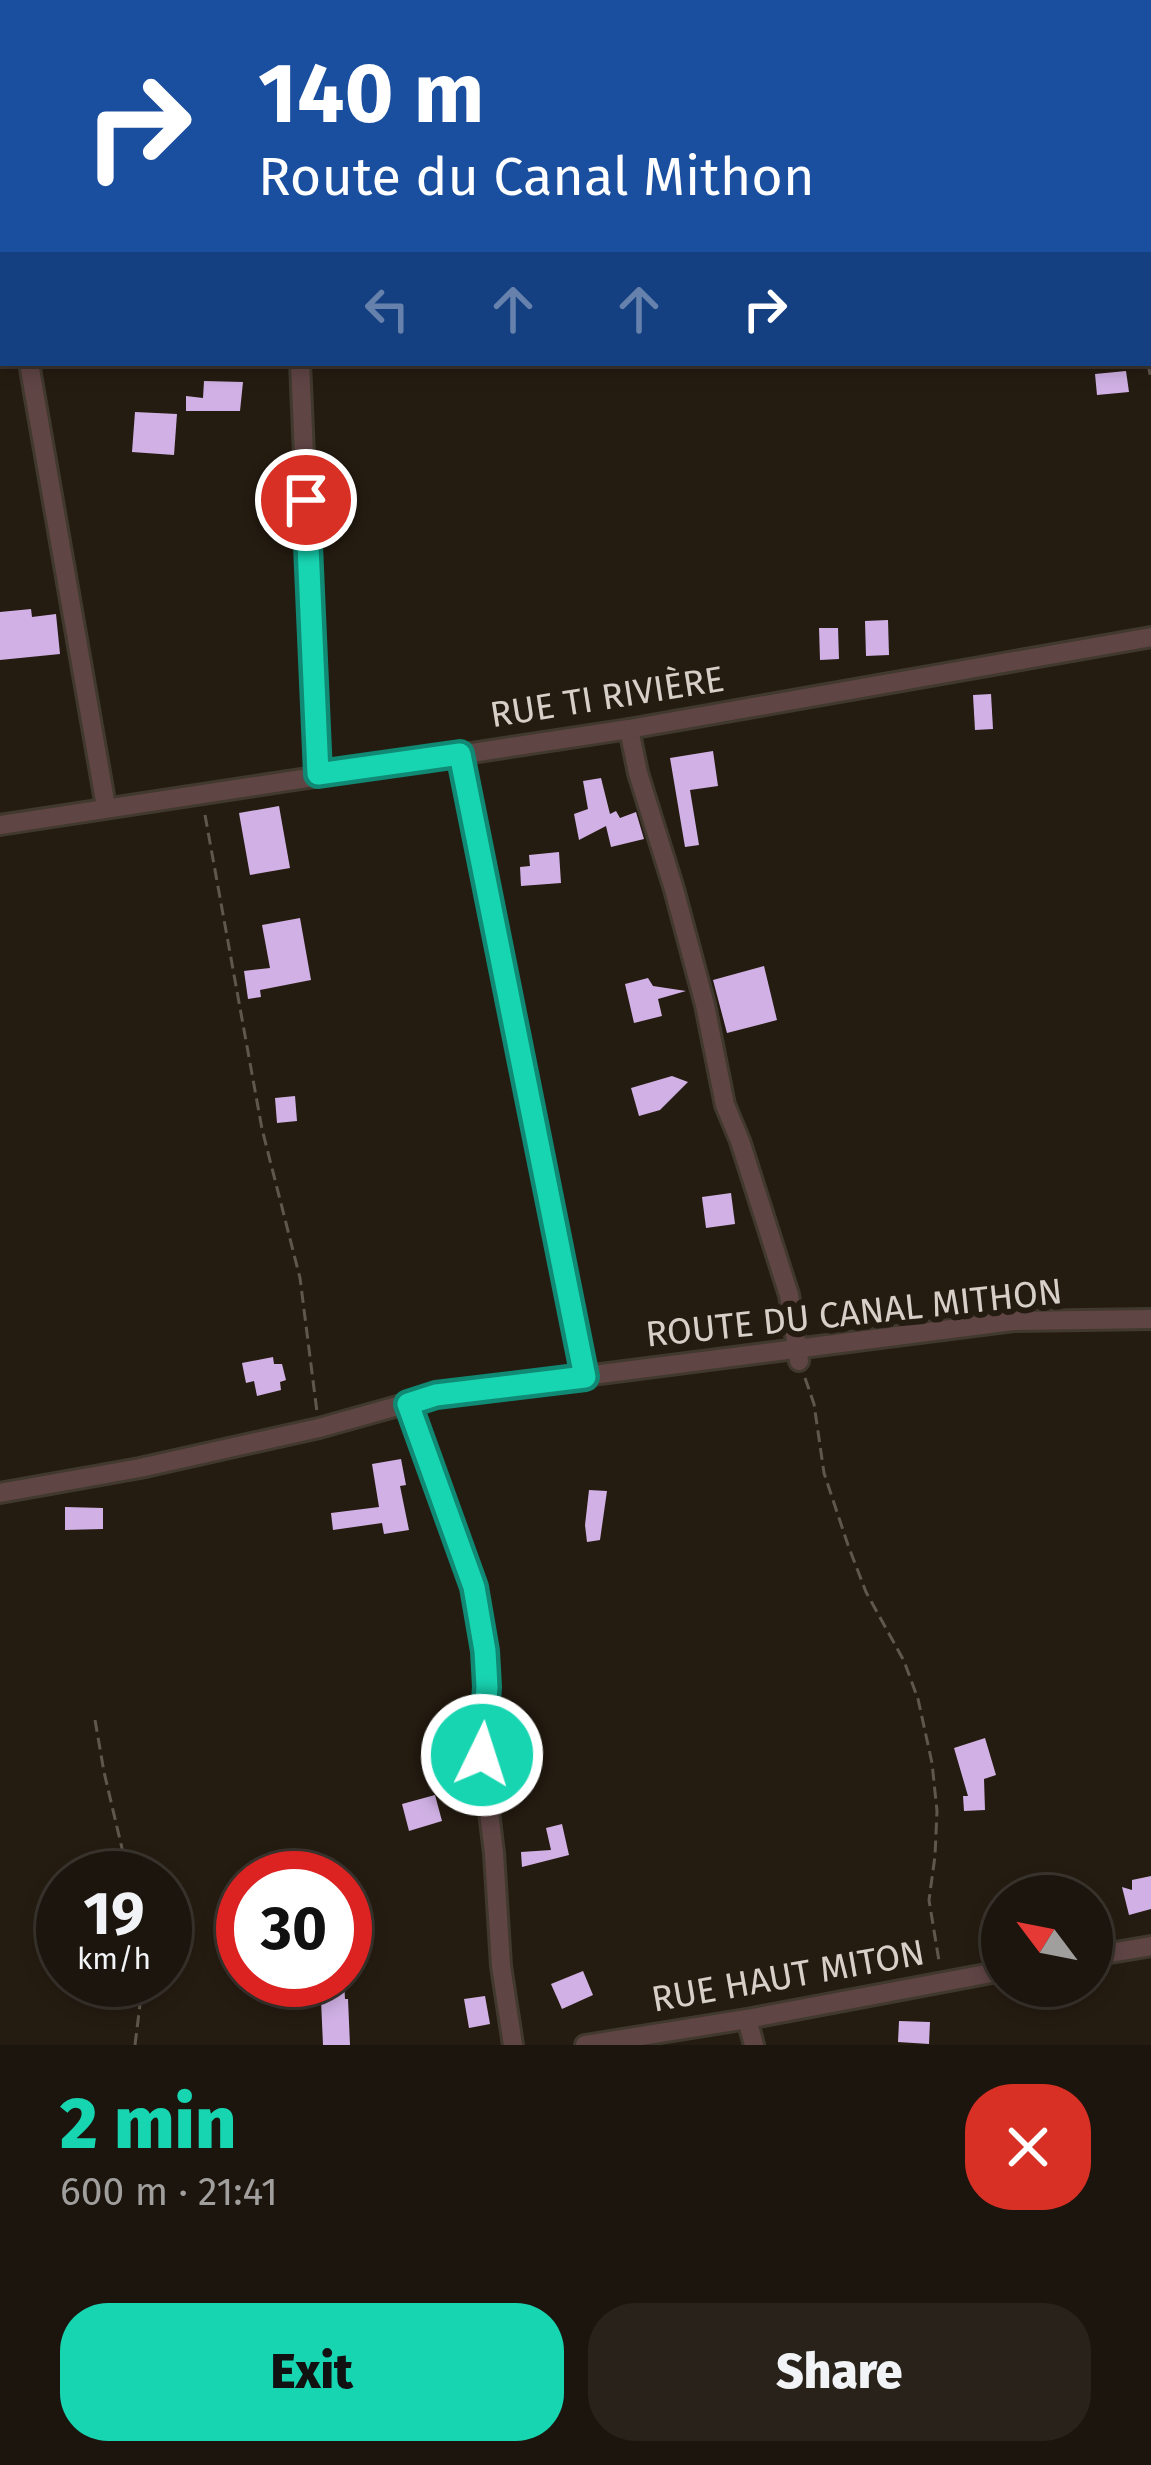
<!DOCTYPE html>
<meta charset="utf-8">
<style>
body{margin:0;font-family:"Fira Sans",sans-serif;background:#29221b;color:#f1f3f6;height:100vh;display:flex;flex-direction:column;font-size:45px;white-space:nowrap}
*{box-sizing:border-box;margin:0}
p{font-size:39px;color:#a09f9d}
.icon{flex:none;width:66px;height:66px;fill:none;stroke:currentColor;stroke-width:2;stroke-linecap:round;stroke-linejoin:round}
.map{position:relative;height:2045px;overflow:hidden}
.panel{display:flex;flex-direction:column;background:#1c150d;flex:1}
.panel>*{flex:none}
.top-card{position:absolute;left:0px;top:0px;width:1152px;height:366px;box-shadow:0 6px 18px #0003,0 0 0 3px #3a342e;background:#1a4fa0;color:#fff;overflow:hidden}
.needle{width:78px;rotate:302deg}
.tools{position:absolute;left:981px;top:1875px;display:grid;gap:24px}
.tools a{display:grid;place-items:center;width:132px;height:132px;border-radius:50%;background:#1c150d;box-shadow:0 6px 18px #0003,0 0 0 3px #3a342e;font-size:60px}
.speed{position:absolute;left:36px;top:1851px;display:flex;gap:24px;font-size:60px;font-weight:700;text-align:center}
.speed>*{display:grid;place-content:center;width:156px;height:156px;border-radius:50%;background:#1c150d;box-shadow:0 6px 18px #0003,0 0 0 3px #3a342e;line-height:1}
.speed small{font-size:30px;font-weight:400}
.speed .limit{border:18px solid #d22;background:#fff;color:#111}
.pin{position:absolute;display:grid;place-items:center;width:102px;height:102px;color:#fff;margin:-51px;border:6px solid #fff;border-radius:50%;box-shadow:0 3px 12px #0007}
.me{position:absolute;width:132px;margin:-66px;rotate:4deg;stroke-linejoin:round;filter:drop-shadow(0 0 9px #0008)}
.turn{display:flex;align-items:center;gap:42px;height:252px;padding:0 60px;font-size:54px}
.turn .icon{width:156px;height:156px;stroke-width:2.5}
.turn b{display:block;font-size:84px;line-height:102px}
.lanes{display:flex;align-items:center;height:114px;padding:0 60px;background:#0003;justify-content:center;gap:60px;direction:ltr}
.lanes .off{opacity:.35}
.round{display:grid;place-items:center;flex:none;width:126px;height:126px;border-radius:48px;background:#29221b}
.head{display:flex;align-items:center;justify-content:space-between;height:204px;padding:0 60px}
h1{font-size:72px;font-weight:800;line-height:90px;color:#18d5b2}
.primary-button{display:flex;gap:24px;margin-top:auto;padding:24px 60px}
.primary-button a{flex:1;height:138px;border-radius:48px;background:#18d5b2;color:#111;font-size:48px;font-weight:800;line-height:138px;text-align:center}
.primary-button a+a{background:#29221b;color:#f1f3f6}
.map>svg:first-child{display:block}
.building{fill:#d1b1e5}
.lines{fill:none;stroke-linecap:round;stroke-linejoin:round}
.minor-casing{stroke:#41392e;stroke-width:24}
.path{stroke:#5f574d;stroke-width:3;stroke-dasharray:12 6;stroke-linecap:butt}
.minor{stroke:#604545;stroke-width:18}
.route-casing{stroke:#108a74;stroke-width:30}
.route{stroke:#18d5b2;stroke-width:21}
.labels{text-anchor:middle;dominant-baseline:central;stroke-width:12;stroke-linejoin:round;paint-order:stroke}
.street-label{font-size:36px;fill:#d6d0c9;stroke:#251c11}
</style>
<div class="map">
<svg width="1151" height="2045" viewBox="0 0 1151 2045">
<rect width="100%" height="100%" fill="#251c11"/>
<g class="building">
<polygon points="1126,371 1129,392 1097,395 1095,374"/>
<polygon points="204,381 243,382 240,411 186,411 186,396 203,398"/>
<polygon points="135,412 177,414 174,455 132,452"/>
<polygon points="31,609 32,617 56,614 60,654 0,660 0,612"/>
<polygon points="888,620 889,655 866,656 865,621"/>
<polygon points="819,628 838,628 839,659 820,660"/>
<polygon points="991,694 993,729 975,730 973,695"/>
<polygon points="713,751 718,786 690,790 699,845 685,847 670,758"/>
<polygon points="601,778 610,814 616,811 620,818 636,812 644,839 611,847 606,826 579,840 574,814 588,809 583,781"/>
<polygon points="279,806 290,868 250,875 239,813"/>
<polygon points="559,852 561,883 521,886 520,867 530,866 529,855"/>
<polygon points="300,918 311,980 260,990 261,997 248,999 244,971 270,968 262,925"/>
<polygon points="764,966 777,1020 727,1033 713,980"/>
<polygon points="648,978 653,986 686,991 658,999 662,1016 634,1023 625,984"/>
<polygon points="672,1076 688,1082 660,1110 639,1116 631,1088"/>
<polygon points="295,1096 297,1121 277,1123 275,1098"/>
<polygon points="731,1193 735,1224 706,1228 702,1197"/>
<polygon points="273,1357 274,1364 282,1364 286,1380 280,1382 281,1390 257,1396 254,1381 246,1383 242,1363"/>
<polygon points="401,1459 406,1485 400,1486 409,1530 384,1534 382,1523 333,1530 331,1513 379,1507 372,1464"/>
<polygon points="589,1490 607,1491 600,1540 587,1542 585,1525"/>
<polygon points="65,1507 103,1508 103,1529 65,1530"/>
<polygon points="985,1738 996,1775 984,1779 985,1810 964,1811 963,1796 968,1796 954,1748"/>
<polygon points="435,1795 442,1821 409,1831 402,1804"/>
<polygon points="562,1824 569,1855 522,1867 521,1852 551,1850 546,1828"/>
<polygon points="1151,1876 1151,1909 1129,1915 1122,1887 1132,1890 1132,1880"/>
<polygon points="583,1971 593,1995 562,2009 551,1984"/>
<polygon points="323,1980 344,1980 345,1999 348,1999 350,2045 323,2045 321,2000 324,2000"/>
<polygon points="485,1996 490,2024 469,2028 464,1999"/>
<polygon points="899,2021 930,2022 929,2044 898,2042"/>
</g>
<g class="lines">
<g class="minor-casing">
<g id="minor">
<polyline points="288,3 288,0"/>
<polyline points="29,363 106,807"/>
<polyline points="300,363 318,774"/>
<polyline points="629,729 638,773 674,889 705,1005 725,1105 740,1141 789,1295 799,1361"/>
<polyline points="460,754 585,1377"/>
<polyline points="0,825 629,729 1151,637"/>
<polyline points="408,1404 467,1564 485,1651 487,1687 482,1755 494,1853 501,1966 513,2045"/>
<polyline points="0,1493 140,1468 319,1428 437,1395 1013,1321 1151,1319"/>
<polyline points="1092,1956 1151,1946"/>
<polyline points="747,2019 754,2045"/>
<polyline points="585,2045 747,2019 1002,1971"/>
</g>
</g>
<g class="path">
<polyline points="1091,0 1091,3"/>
<polyline points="0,46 3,46"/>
<polyline points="0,61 3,82"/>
<polyline points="1149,85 1151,85"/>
<polyline points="0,282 3,284"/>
<polyline points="1148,363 1151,380"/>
<polyline points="205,815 262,1129 300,1278 317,1412"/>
<polyline points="805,1378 814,1404 824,1473 848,1545 866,1592 904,1661 918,1699 932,1763 937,1811 935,1856 929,1900 939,1961"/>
<polyline points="95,1720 104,1772 129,1878"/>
<polyline points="135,2045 143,1980"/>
</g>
<use href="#minor" class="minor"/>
</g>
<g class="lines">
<g class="route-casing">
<polyline id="route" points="306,500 318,774 460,754 585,1377 436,1395 408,1404 474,1587 485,1651 487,1687 482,1755"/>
</g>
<use href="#route" class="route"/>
</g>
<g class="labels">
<g class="street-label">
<text transform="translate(607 697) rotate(-9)">RUE TI RIVIÈRE</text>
<text transform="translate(854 1313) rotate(-6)">ROUTE DU CANAL MITHON</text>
<text transform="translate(788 1976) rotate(-10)">RUE HAUT MITON</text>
</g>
</g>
</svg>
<div class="tools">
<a><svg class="needle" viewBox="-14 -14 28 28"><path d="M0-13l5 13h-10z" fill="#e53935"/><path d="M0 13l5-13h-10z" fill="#a09f9d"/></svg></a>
</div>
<div class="speed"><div>19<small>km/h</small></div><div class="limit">30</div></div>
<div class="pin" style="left:306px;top:500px;background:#d93025"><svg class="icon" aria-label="arrive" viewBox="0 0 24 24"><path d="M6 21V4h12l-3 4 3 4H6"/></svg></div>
<svg class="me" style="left:482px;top:1755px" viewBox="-20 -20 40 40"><circle r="17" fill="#18d5b2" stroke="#fff" stroke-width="3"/><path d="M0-11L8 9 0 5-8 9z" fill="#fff"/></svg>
<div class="top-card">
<div class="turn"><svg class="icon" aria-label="right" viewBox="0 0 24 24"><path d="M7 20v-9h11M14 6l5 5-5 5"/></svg><div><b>140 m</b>Route du Canal Mithon</div></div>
<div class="lanes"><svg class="icon off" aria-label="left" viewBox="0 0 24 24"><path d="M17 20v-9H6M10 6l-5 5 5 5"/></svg><svg class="icon off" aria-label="ahead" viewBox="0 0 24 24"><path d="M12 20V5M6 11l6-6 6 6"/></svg><svg class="icon off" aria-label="ahead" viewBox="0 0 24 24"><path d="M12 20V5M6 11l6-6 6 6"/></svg><svg class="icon" aria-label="right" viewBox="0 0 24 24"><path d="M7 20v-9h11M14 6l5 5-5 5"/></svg></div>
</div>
</div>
<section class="panel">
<div class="head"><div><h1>2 min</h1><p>600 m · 21:41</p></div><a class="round" style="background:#d93025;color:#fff"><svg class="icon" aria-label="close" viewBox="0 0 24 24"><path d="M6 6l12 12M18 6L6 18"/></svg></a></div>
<div class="primary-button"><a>Exit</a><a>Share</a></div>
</section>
